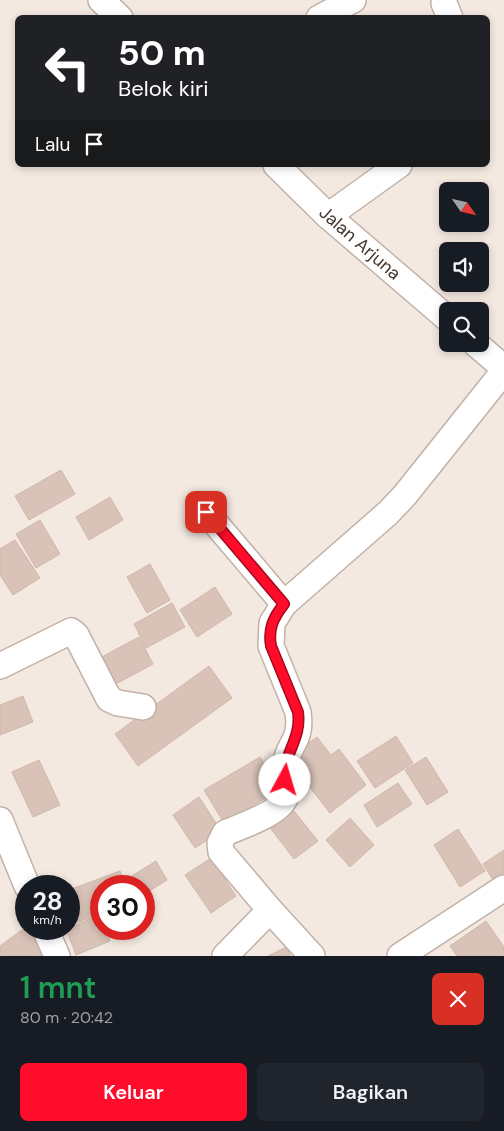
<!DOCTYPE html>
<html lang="id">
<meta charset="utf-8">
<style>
body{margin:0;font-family:"DM Sans",sans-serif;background:#20242c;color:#f1f3f6;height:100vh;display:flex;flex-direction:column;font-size:19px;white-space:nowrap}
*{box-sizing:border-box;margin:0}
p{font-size:16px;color:#9ea1a6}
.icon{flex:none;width:28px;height:28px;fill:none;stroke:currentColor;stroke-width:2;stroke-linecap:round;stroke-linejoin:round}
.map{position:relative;height:956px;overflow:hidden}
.side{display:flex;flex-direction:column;background:#171b24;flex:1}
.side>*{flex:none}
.banner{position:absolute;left:15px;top:15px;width:475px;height:152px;border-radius:8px;box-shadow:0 2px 8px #0003;background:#202124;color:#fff;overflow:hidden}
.needle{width:32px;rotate:124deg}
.tools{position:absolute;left:439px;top:182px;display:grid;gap:10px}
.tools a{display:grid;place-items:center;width:50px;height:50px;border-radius:8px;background:#171b24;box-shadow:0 2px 8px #0003;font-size:25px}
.speed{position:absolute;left:15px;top:875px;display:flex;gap:10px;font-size:25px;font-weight:700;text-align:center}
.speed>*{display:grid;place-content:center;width:65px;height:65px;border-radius:50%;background:#171b24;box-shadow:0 2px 8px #0003;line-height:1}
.speed small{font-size:12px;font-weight:400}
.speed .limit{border:8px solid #d22;background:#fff;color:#111}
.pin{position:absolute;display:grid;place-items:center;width:42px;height:42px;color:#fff;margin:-21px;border-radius:10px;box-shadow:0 2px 8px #0006}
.me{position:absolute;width:55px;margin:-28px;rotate:6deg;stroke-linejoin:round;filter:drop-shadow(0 0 4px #0008)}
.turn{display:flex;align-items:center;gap:18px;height:105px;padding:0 20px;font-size:22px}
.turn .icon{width:65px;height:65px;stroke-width:2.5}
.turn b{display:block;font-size:35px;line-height:42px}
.then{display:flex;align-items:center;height:48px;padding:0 20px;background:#0003;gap:10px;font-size:19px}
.round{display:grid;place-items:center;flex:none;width:52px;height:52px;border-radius:8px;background:#20242c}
.headline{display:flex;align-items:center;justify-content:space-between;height:85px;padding:0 20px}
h1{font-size:30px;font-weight:600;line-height:38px;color:#1e9e55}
.button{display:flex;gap:10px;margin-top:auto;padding:10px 20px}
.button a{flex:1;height:58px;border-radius:8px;background:#ff0c2b;color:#fff;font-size:20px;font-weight:600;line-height:58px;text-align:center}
.button a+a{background:#20242c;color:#f1f3f6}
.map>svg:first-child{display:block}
.building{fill:#d9c3b8;stroke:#d1b6a8}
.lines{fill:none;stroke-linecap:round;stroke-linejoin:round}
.minor-casing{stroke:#c2b1a6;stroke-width:28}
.minor{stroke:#fff;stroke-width:25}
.route-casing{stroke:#a6081c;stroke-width:12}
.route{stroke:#ff0c2b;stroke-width:9}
.labels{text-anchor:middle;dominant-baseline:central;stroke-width:4.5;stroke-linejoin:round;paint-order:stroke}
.street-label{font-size:18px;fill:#453831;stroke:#fff}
</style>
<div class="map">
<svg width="504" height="956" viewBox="0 0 504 956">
<rect width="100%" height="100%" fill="#f3e9e1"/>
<g class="building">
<polygon points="61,470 75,494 29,520 15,496"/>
<polygon points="110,497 123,520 89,540 76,517"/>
<polygon points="40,520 60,554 36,568 16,534"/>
<polygon points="15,540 40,578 13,595 0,575 0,549"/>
<polygon points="150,564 170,600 147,613 127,577"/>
<polygon points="215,587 232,614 197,637 180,610"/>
<polygon points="172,603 185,627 146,648 134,624"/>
<polygon points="139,637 153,664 112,686 98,659"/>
<polygon points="209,666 232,698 138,766 115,734"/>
<polygon points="23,696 33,722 0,735 0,705"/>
<polygon points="396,736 413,763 375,788 357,761"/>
<polygon points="317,737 331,755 339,749 366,785 330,813 302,777 306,773 292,755"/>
<polygon points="260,757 279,790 224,823 204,790"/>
<polygon points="426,757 448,792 427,805 405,770"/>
<polygon points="39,760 60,805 33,817 12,772"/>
<polygon points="398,783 412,804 377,827 364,805"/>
<polygon points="199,797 221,831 195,848 173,815"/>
<polygon points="294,811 318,841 294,859 271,829"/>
<polygon points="350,818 374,845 350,867 326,840"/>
<polygon points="458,829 485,871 460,887 434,845"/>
<polygon points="504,850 504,882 497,886 483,864"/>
<polygon points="211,858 236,896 211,913 185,875"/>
<polygon points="156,861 167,880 144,894 144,886 131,886 127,879"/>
<polygon points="120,871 125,886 101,886 101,914 69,925 69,890"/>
<polygon points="100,915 101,929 105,929 110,941 76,955 66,929"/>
<polygon points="486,921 504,947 504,956 457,956 450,946"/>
<polygon points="26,927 46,956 0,956 0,946"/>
<polygon points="286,947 291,956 268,956"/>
</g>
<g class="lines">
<g class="minor-casing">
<g id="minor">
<polyline points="101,0 120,18"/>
<polyline points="444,3 450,18"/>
<polyline points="319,18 353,0"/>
<polyline points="276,165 328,216 448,319"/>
<polyline points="328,216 399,165"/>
<polyline points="476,344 504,368"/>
<polyline points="206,512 284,604"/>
<polyline points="0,666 71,631 76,635 109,699 118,703 143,707"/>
<polyline points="0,820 27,886"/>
<path d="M 270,910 L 221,852 L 220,843 L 225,833 C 241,826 283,813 286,795 C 288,785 282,774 285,764 C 290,741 302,741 298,712 L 271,646 L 272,623 L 284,604 L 388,513 L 405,495 L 504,371"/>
<polyline points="45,929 57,956"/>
<polyline points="225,956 270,910 312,956"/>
<polyline points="400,956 504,888"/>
</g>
</g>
<use href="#minor" class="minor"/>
</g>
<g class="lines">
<g class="route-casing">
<path id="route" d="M 206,512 L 284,604 C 273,618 268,629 271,646 L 298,712 C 302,740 282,754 285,780"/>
</g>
<use href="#route" class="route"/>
</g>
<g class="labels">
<g class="street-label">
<text transform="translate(360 243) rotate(41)">Jalan Arjuna</text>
</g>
</g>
</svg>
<div class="tools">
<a><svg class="needle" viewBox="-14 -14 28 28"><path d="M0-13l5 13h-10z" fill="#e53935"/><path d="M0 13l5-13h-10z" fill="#9ea1a6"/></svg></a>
<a><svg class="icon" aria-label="sound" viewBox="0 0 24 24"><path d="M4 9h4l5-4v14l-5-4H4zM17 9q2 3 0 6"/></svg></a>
<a><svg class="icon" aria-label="search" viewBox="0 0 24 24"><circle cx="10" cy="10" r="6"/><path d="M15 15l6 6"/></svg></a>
</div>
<div class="speed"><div>28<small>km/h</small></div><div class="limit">30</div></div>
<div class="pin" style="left:206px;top:512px;background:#d93025"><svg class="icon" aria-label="arrive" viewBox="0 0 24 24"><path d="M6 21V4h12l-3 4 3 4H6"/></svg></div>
<svg class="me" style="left:285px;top:780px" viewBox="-20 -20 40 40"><circle r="19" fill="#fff"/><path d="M0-13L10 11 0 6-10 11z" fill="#ff0c2b"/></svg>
<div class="banner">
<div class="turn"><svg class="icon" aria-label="left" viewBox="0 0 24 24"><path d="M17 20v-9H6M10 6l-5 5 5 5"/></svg><div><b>50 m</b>Belok kiri</div></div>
<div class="then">Lalu<svg class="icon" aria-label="arrive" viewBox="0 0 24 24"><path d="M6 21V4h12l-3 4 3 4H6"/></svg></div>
</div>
</div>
<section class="side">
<div class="headline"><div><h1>1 mnt</h1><p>80 m · 20:42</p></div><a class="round" style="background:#d93025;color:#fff"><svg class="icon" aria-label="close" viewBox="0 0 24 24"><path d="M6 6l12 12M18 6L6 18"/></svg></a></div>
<div class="button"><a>Keluar</a><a>Bagikan</a></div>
</section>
